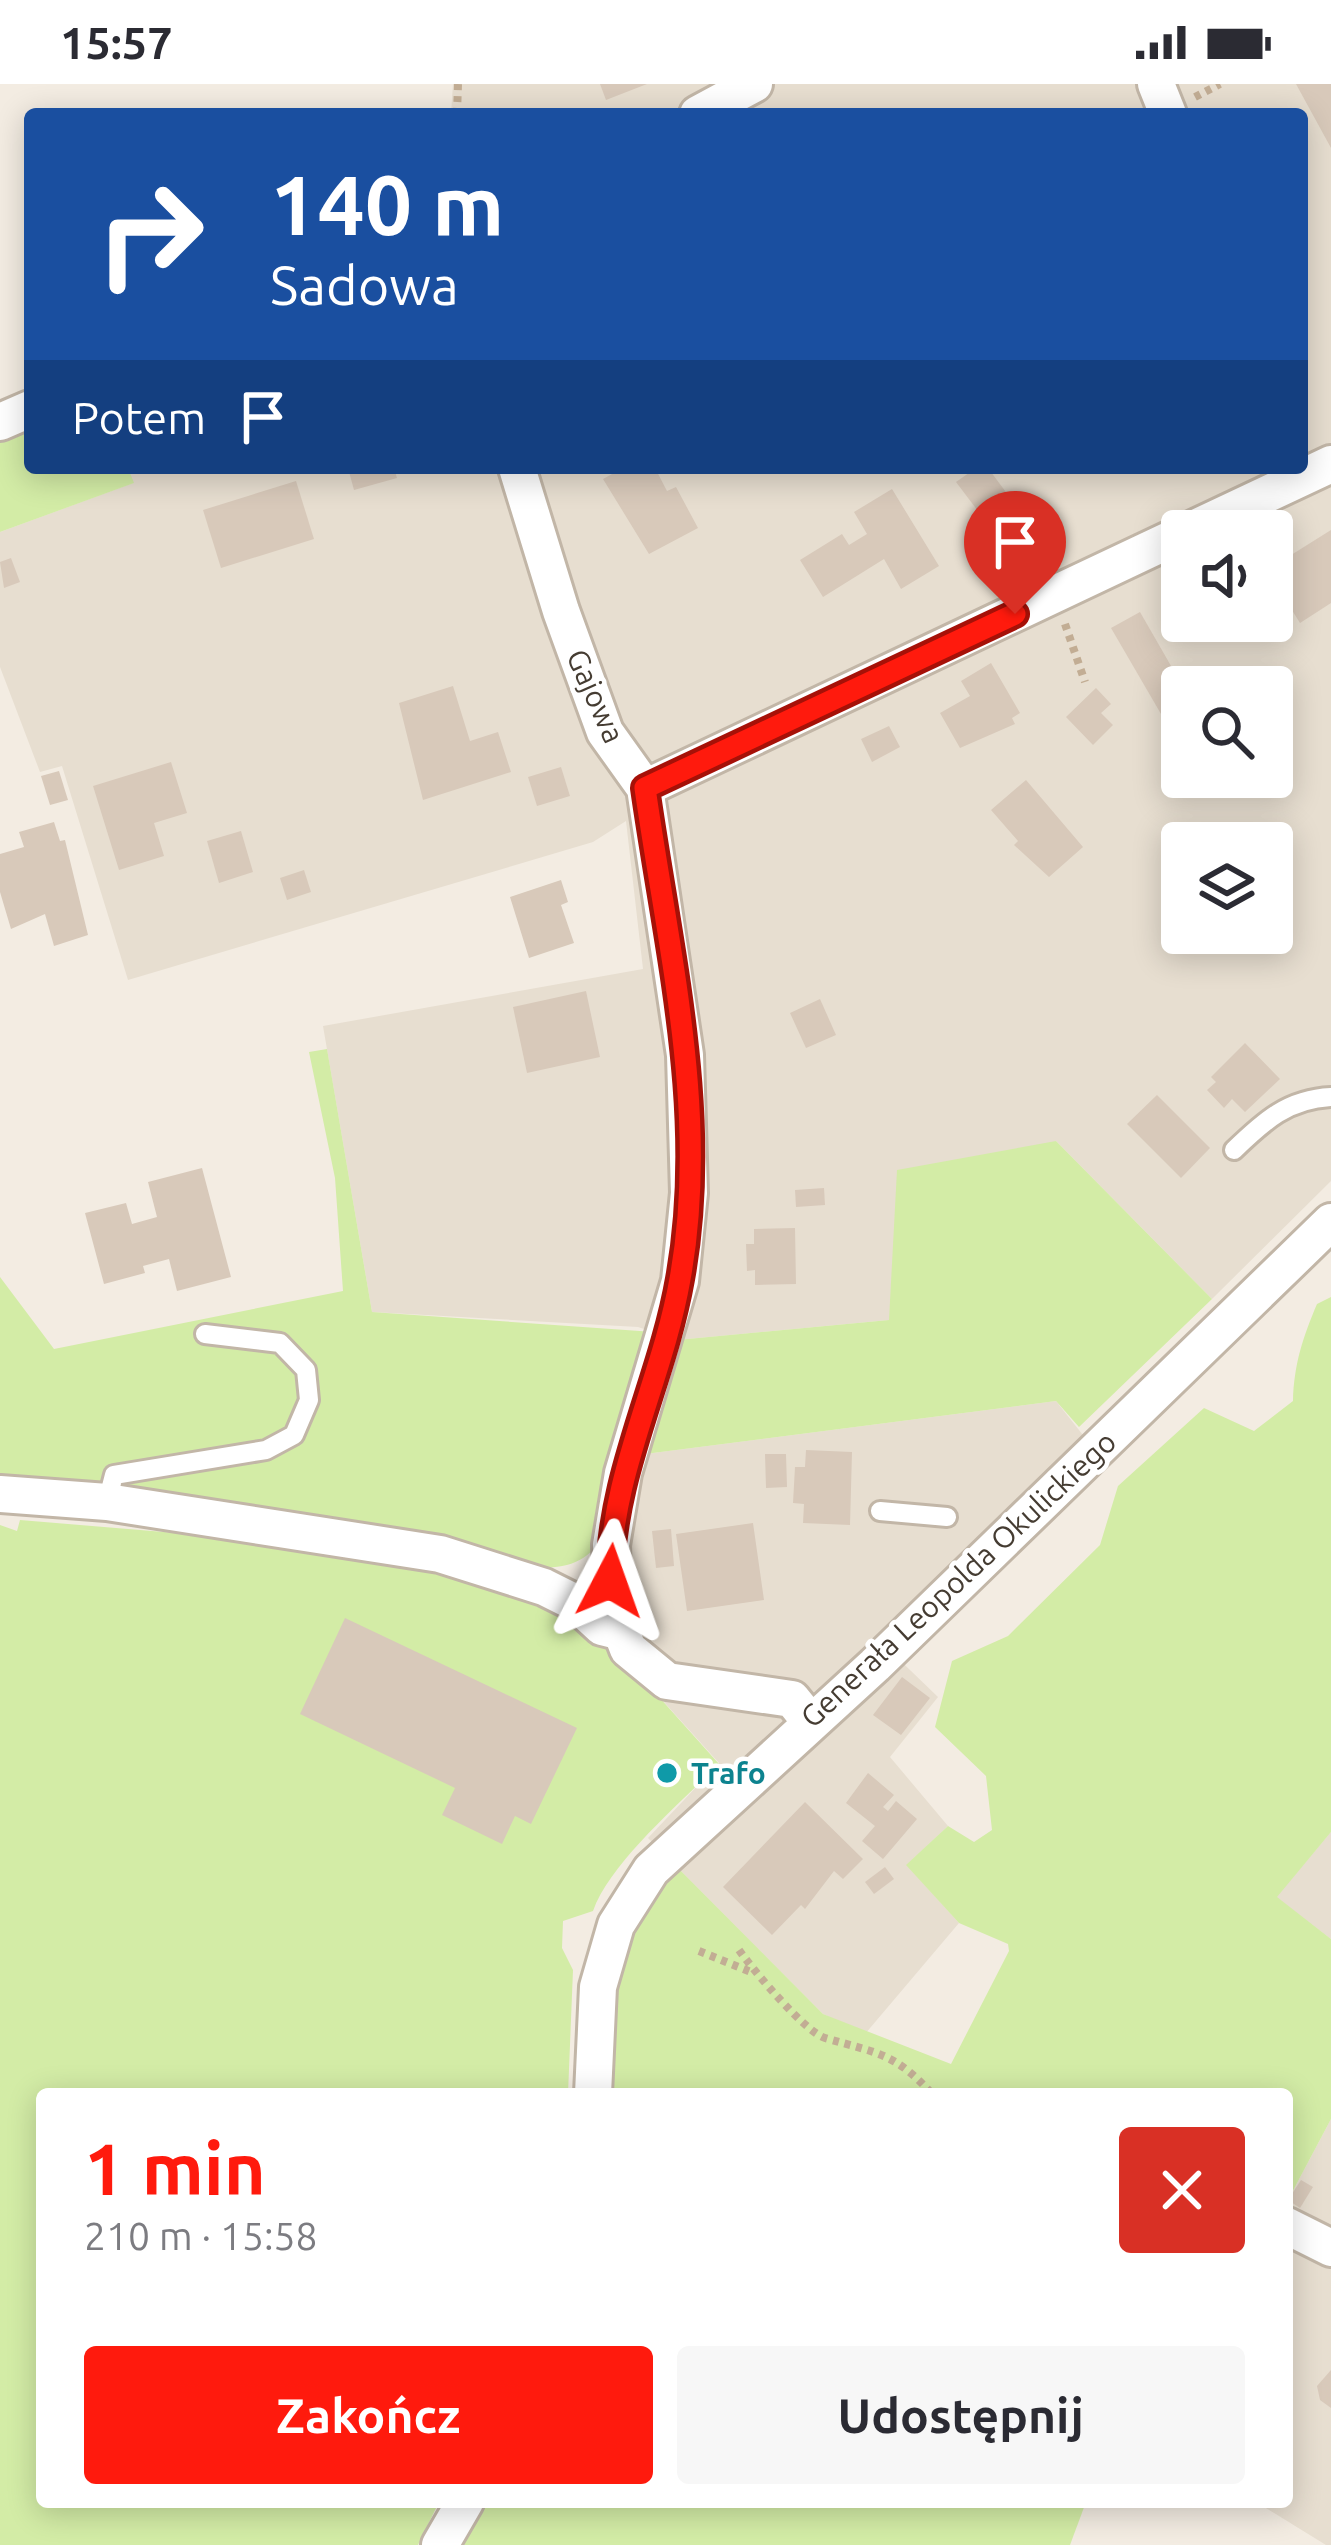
<!DOCTYPE html>
<html lang="pl">
<meta charset="utf-8">
<style>
body{margin:0;font-family:Ubuntu,sans-serif;background:#f7f7f7;color:#2b2b33;height:100vh;display:flex;flex-direction:column;font-size:45px;white-space:nowrap}
*{box-sizing:border-box;margin:0}
p{font-size:39px;color:#7c7c81}
.icon{flex:none;width:66px;height:66px;fill:none;stroke:currentColor;stroke-width:2;stroke-linecap:round;stroke-linejoin:round}
.map{position:relative;flex:1;overflow:hidden}
.side{position:absolute;left:36px;top:2004px;width:1257px;height:420px;display:flex;flex-direction:column;background:#fff;border-radius:12px;box-shadow:0 6px 30px #0003}
.side>*{flex:none}
.hud{position:absolute;left:24px;top:24px;width:1284px;height:366px;border-radius:12px;box-shadow:0 6px 30px #0003;background:#1a4fa0;color:#fff;overflow:hidden}
.controls{position:absolute;left:1161px;top:426px;display:grid;gap:24px}
.controls a{display:grid;place-items:center;width:132px;height:132px;border-radius:12px;background:#fff;box-shadow:0 6px 30px #0003;font-size:60px}
.pin{position:absolute;display:grid;place-items:center;width:102px;height:102px;color:#fff;margin:-123px -51px;border-radius:50% 50% 50% 0;rotate:-45deg;box-shadow:0 0 12px #0007}
.pin .icon{rotate:45deg}
.me{position:absolute;width:132px;margin:-66px;rotate:4deg;stroke-linejoin:round;filter:drop-shadow(0 0 9px #0008)}
.turn{display:flex;align-items:center;gap:42px;height:252px;padding:0 48px;font-size:54px}
.turn .icon{width:156px;height:156px;stroke-width:2.5}
.turn b{display:block;font-size:84px;line-height:102px}
.then{display:flex;align-items:center;height:114px;padding:0 48px;background:#0003;gap:24px;font-size:45px}
.round{display:grid;place-items:center;flex:none;width:126px;height:126px;border-radius:12px;background:#f7f7f7}
.summary{display:flex;align-items:center;justify-content:space-between;height:204px;padding:0 48px}
h1{font-size:72px;font-weight:700;line-height:90px;color:#ff1a0d}
.primary-button{display:flex;gap:24px;margin-top:auto;padding:24px 48px}
.primary-button a{flex:1;height:138px;border-radius:12px;background:#ff1a0d;color:#fff;font-size:48px;font-weight:700;line-height:138px;text-align:center}
.primary-button a+a{background:#f7f7f7;color:#2b2b33}
.status{display:flex;justify-content:space-between;align-items:center;height:84px;padding:0 60px;background:#fff;direction:ltr}
.status svg{height:33px;fill:currentColor}
.map>svg:first-child{display:block}
.residential{fill:#e7ded0;fill-rule:evenodd}
.green{fill:#d3eca6}
.building{fill:#d8c9ba}
.lines{fill:none;stroke-linecap:round;stroke-linejoin:round}
.service-casing{stroke:#c2b6a7;stroke-width:24}
.minor-casing{stroke:#c2b6a7;stroke-width:42}
.path{stroke:#c2ad94;stroke-width:8;stroke-dasharray:6 6;stroke-linecap:butt}
.service{stroke:#fff;stroke-width:18}
.minor{stroke:#fff;stroke-width:36}
.route-casing{stroke:#a61108;stroke-width:30}
.route{stroke:#ff1a0d;stroke-width:21}
.culture-dot{fill:#0f9aa8;stroke:#fff;stroke-width:4.5}
.labels{text-anchor:middle;dominant-baseline:central;stroke-width:9;stroke-linejoin:round;paint-order:stroke}
.street-label{font-size:30px;fill:#453c32;stroke:#fff}
.culture-label{font-size:30px;font-weight:bold;fill:#0d838f;stroke:#fff;text-anchor:start}
</style>
<div class="status"><b>15:57</b><svg viewBox="0 0 49 12"><path d="M0 12V9h3v3zM5 12V6h3v6zM10 12V3h3v9zM15 12V0h3v12zM26 1h20v11H26zM47 4h2v5h-2z"/></svg></div>
<div class="map">
<svg width="1331" height="2461" viewBox="0 0 1331 2461">
<rect width="100%" height="100%" fill="#f3ece2"/>
<g class="residential">
<path d="M 453,0 L 1331,0 L 1331,1097 L 1212,1215 L 1056,1057 L 889,1236 L 677,1256 L 638,1243 L 372,1228 L 323,942 L 643,885 L 626,737 L 593,758 L 128,896 L 62,682 L 40,688 L 0,583 L 0,448 L 133,399 L 128,384 L 1302,384 L 1302,30 L 451,30 ZM 1182,447 L 1272,447 L 1272,537 L 1182,537 ZM 1182,603 L 1272,603 L 1272,693 L 1182,693 ZM 1182,759 L 1272,759 L 1272,849 L 1182,849 Z"/>
<polygon points="1056,1317 1090,1360 882,1559 938,1613 890,1673 948,1742 907,1781 959,1839 865,1950 823,1930 648,1754 719,1679 608,1556 645,1370"/>
<polygon points="1331,1748 1331,1855 1276,1813"/>
<polygon points="1331,2035 1331,2461 1326,2461 1256,2418 1287,2418 1287,2118"/>
</g>
<g class="green">
<polygon points="30,341 30,384 128,384 134,399 0,448 0,353"/>
<path d="M 327,965 L 372,1228 L 654,1248 L 601,1455 C 584,1482 562,1484 531,1484 L 0,1404 L 0,1193 L 54,1265 L 343,1207 L 335,1094 L 309,968 Z"/>
<polygon points="1056,1057 1212,1215 1079,1343 1056,1317 645,1370 677,1256 889,1236 897,1086"/>
<path d="M 1331,1213 L 1331,1748 L 1277,1813 L 1331,1855 L 1331,2035 L 1287,2118 L 1287,2010 L 601,2010 L 612,1873 L 673,1779 L 823,1930 L 951,1980 L 1009,1867 L 1008,1860 L 959,1839 L 906,1781 L 948,1742 L 974,1758 L 992,1746 L 986,1692 L 935,1643 L 952,1577 L 1008,1552 L 1100,1461 L 1118,1402 L 1204,1324 L 1254,1347 L 1293,1317 C 1294,1280 1303,1253 1317,1220 Z"/>
<path d="M 20,1436 L 224,1453 L 525,1501 L 608,1556 L 719,1680 C 681,1719 611,1777 593,1827 L 563,1837 L 562,1864 L 573,1886 L 568,2010 L 42,2010 L 42,2418 L 439,2418 L 418,2461 L 0,2461 L 0,1441 L 17,1447 Z"/>
<polygon points="484,2418 1086,2418 1070,2461 462,2461"/>
</g>
<g class="building">
<polygon points="600,0 647,0 606,16"/>
<polygon points="1296,0 1331,0 1331,64"/>
<polygon points="348,384 394,384 397,394 354,406"/>
<polygon points="623,384 655,384 667,407 676,403 698,444 649,470 603,395"/>
<polygon points="976,384 988,384 1014,419 987,439 956,398"/>
<polygon points="296,397 314,455 221,484 203,426"/>
<polygon points="892,405 939,482 901,505 884,475 823,513 800,476 842,450 849,461 867,450 854,428"/>
<polygon points="1331,446 1331,519 1300,539 1272,494 1272,483"/>
<polygon points="11,474 20,498 4,504 0,478"/>
<polygon points="1140,528 1182,601 1182,618 1161,630 1111,544"/>
<polygon points="991,579 1020,629 1012,634 1015,640 960,664 940,629 970,612 961,597"/>
<polygon points="453,602 470,657 498,648 511,688 423,716 399,619"/>
<polygon points="1096,604 1111,620 1101,629 1113,641 1093,661 1066,633"/>
<polygon points="889,642 900,663 872,678 861,655"/>
<polygon points="171,678 187,729 154,739 164,772 119,786 93,702"/>
<polygon points="561,683 570,712 537,722 528,693"/>
<polygon points="59,687 68,716 50,721 41,692"/>
<polygon points="1026,696 1083,763 1049,793 1014,761 1018,757 991,726"/>
<polygon points="54,738 60,757 65,756 88,851 54,862 45,830 11,845 0,808 0,770 24,763 19,748"/>
<polygon points="241,747 253,788 219,799 207,757"/>
<polygon points="304,786 311,808 287,816 280,794"/>
<polygon points="561,796 568,818 561,821 574,859 529,874 510,813"/>
<polygon points="586,907 600,973 527,989 513,923"/>
<polygon points="820,915 836,951 806,964 790,929"/>
<polygon points="1245,959 1280,995 1245,1028 1232,1015 1224,1024 1207,1006 1216,998 1211,993"/>
<polygon points="1157,1011 1210,1064 1181,1094 1127,1040"/>
<polygon points="202,1084 231,1193 177,1207 169,1175 143,1182 145,1189 104,1200 85,1129 126,1119 132,1140 157,1133 148,1098"/>
<polygon points="824,1104 825,1121 796,1123 795,1106"/>
<polygon points="795,1144 796,1200 755,1201 755,1186 747,1187 746,1160 754,1160 754,1145"/>
<polygon points="806,1366 852,1368 850,1441 803,1439 804,1420 793,1419 795,1383 805,1383"/>
<polygon points="765,1370 786,1370 787,1403 766,1404"/>
<polygon points="753,1439 764,1516 687,1527 676,1450"/>
<polygon points="671,1445 674,1482 656,1484 652,1447"/>
<polygon points="345,1534 577,1644 531,1740 515,1732 502,1760 442,1731 455,1704 300,1630"/>
<polygon points="902,1593 930,1614 901,1651 873,1631"/>
<polygon points="672,1676 680,1684 662,1701 654,1693"/>
<polygon points="868,1689 894,1711 883,1723 888,1727 896,1717 917,1735 883,1775 862,1757 875,1742 846,1719"/>
<polygon points="805,1718 863,1775 843,1795 834,1787 805,1825 801,1821 772,1851 723,1803"/>
<polygon points="885,1783 894,1795 874,1810 865,1798"/>
<polygon points="1301,2096 1313,2103 1300,2124 1288,2116"/>
<polygon points="1331,2286 1331,2324 1320,2316 1317,2302"/>
</g>
<g class="lines">
<g class="service-casing">
<g id="service">
<path d="M 1234,1066 C 1264,1037 1288,1015 1331,1013"/>
<polyline points="107,1418 114,1391 266,1366 294,1351 309,1316 306,1286 280,1259 205,1250"/>
<polyline points="880,1427 947,1433"/>
</g>
</g>
<g class="minor-casing">
<g id="minor">
<polyline points="1156,0 1168,30"/>
<polyline points="698,30 754,0"/>
<polyline points="0,338 30,325"/>
<polyline points="517,384 561,527 605,648 645,704 685,971 689,1109 680,1197 623,1389 611,1461 613,1526 628,1565 667,1597 792,1615 809,1636"/>
<polyline points="1189,447 1331,380"/>
<polyline points="645,704 1182,450"/>
<polyline points="0,1410 107,1418 440,1470 544,1503 576,1519 602,1543 618,1547"/>
<polyline points="593,2010 598,1903 616,1841 651,1786 875,1581 1331,1138"/>
<polyline points="1287,2142 1331,2164"/>
<polyline points="440,2461 465,2418"/>
</g>
</g>
<g class="path">
<polyline points="1195,13 1220,0"/>
<polyline points="457,30 458,0"/>
<polyline points="1272,457 1277,480"/>
<polyline points="1065,540 1085,598"/>
<path d="M 739,1866 C 753,1886 805,1948 825,1954 C 876,1969 894,1968 932,2010"/>
<polyline points="699,1867 751,1888"/>
<polyline points="871,2010 899,2010"/>
</g>
<use href="#service" class="service"/>
<use href="#minor" class="minor"/>
</g>
<g class="lines">
<g class="route-casing">
<path id="route" d="M 610,1497 C 610,1390 662,1298 680,1195 C 710,1031 668,866 645,704 L 1015,530"/>
</g>
<use href="#route" class="route"/>
</g>
<circle class="culture-dot" cx="667" cy="1689" r="12"/>
<g class="labels">
<g class="street-label">
<text transform="translate(596 612) rotate(66)">Gajowa</text>
<text transform="translate(958 1495) rotate(-43)">Generała Leopolda Okulickiego</text>
</g>
<g class="culture-label">
<text x="691" y="1689">Trafo</text>
</g>
</g>
</svg>
<div class="controls">
<a><svg class="icon" aria-label="sound" viewBox="0 0 24 24"><path d="M4 9h4l5-4v14l-5-4H4zM17 9q2 3 0 6"/></svg></a>
<a><svg class="icon" aria-label="search" viewBox="0 0 24 24"><circle cx="10" cy="10" r="6"/><path d="M15 15l6 6"/></svg></a>
<a><svg class="icon" aria-label="layers" viewBox="0 0 24 24"><path d="M12 4l9 5-9 5-9-5zM3 14l9 5 9-5"/></svg></a>
</div>
<div class="pin" style="left:1015px;top:530px;background:#d93025"><svg class="icon" aria-label="arrive" viewBox="0 0 24 24"><path d="M6 21V4h12l-3 4 3 4H6"/></svg></div>
<svg class="me" style="left:610px;top:1497px" viewBox="-20 -20 40 40"><path d="M0-17L14 15 0 8-14 15z" fill="#ff1a0d" stroke="#fff" stroke-width="4"/></svg>
<div class="hud">
<div class="turn"><svg class="icon" aria-label="right" viewBox="0 0 24 24"><path d="M7 20v-9h11M14 6l5 5-5 5"/></svg><div><b>140 m</b>Sadowa</div></div>
<div class="then">Potem<svg class="icon" aria-label="arrive" viewBox="0 0 24 24"><path d="M6 21V4h12l-3 4 3 4H6"/></svg></div>
</div>
<section class="side">
<div class="summary"><div><h1>1 min</h1><p>210 m · 15:58</p></div><a class="round" style="background:#d93025;color:#fff"><svg class="icon" aria-label="close" viewBox="0 0 24 24"><path d="M6 6l12 12M18 6L6 18"/></svg></a></div>
<div class="primary-button"><a>Zakończ</a><a>Udostępnij</a></div>
</section>
</div>
